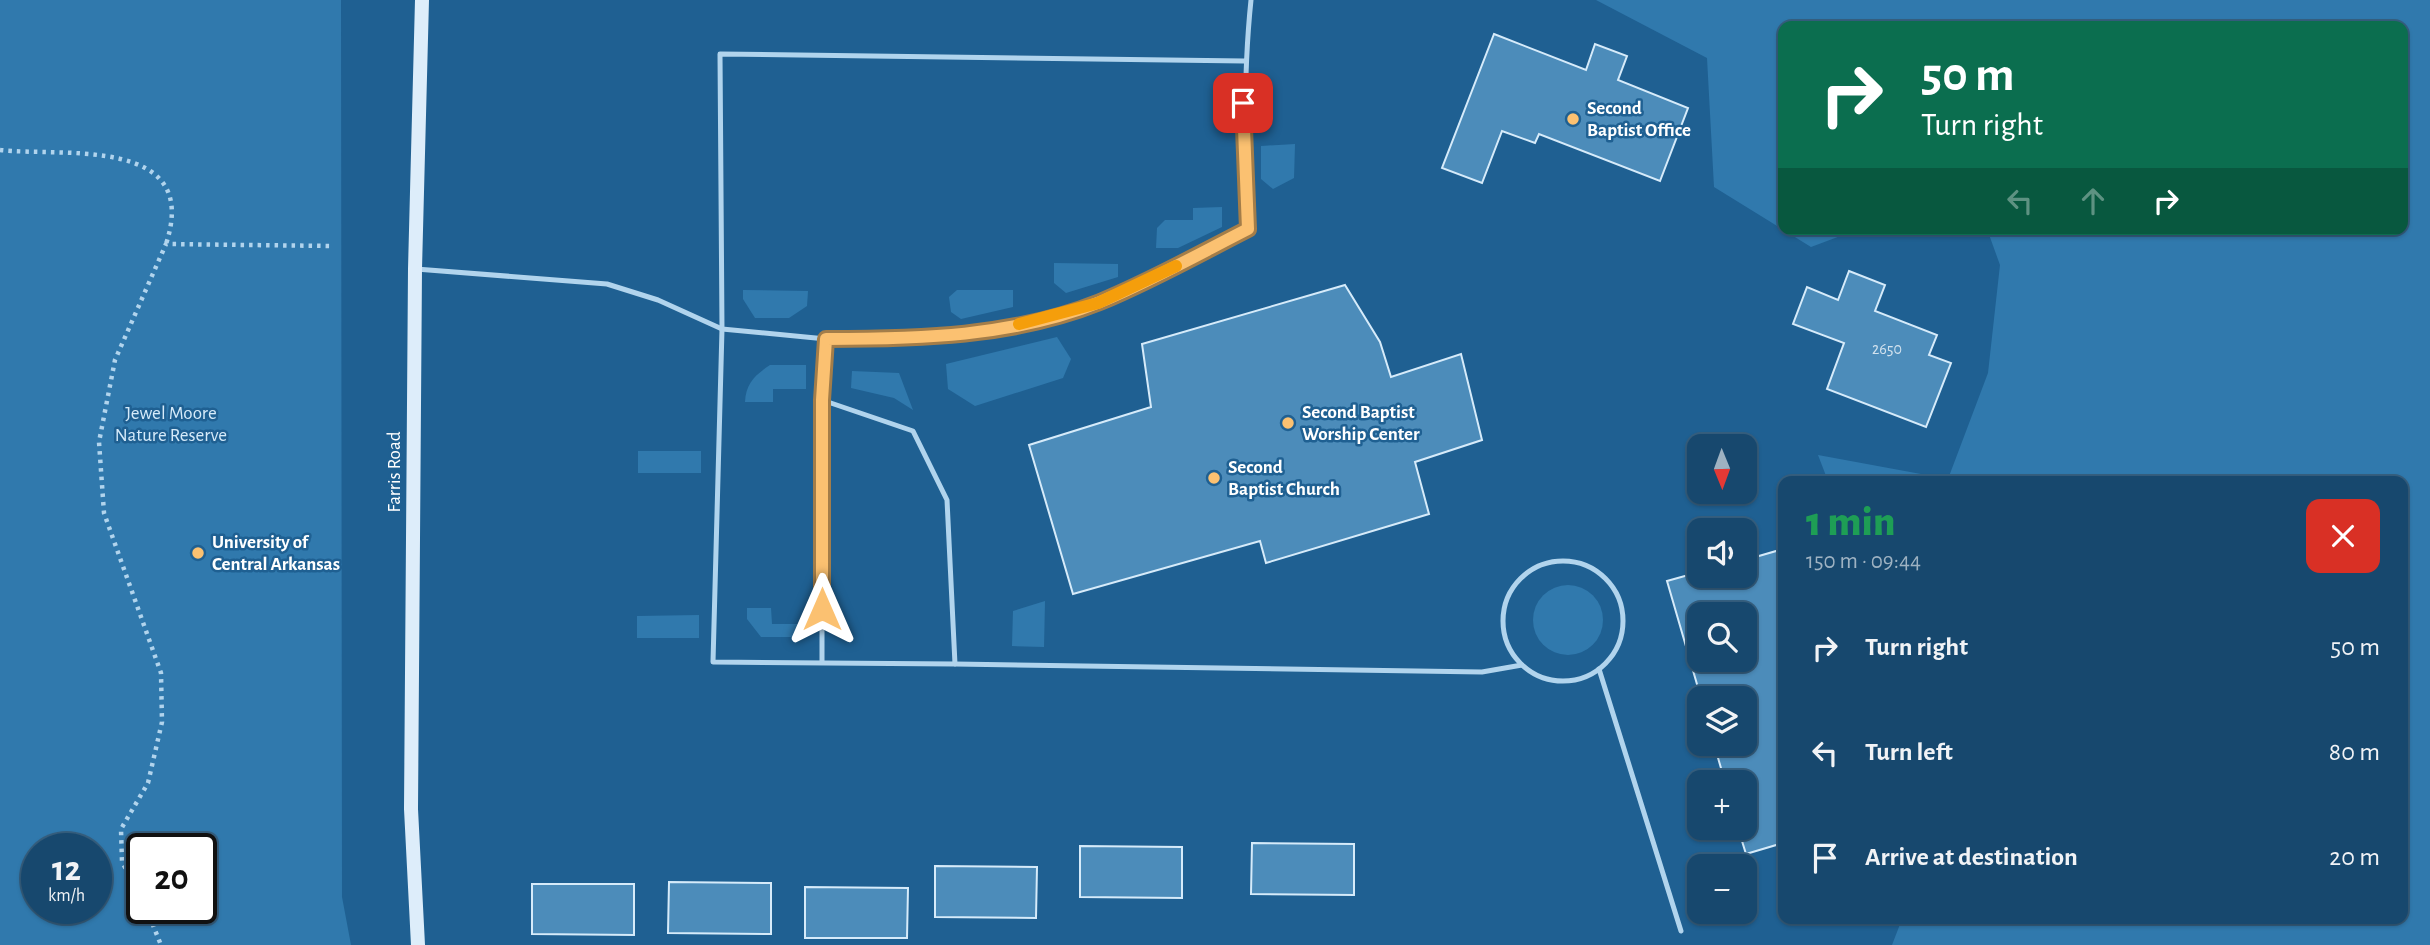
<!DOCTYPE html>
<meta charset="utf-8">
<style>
body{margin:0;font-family:"Alegreya Sans",sans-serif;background:#245276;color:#f1f3f6;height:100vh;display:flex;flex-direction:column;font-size:26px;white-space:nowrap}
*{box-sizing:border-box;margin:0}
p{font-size:23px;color:#9eb2c2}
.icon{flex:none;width:38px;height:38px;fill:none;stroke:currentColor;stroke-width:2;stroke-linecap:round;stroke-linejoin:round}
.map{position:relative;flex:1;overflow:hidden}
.sheet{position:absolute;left:1778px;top:476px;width:630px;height:448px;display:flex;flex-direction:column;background:#17486e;border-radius:14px;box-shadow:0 2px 5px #0004,0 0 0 2px #366081}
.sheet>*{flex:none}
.top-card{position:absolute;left:1778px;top:21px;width:630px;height:214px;border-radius:14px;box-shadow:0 2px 5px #0004,0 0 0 2px #366081;background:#0b6e4f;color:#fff;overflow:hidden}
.needle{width:46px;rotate:179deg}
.controls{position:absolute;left:1687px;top:434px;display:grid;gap:14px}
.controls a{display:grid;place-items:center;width:70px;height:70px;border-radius:14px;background:#17486e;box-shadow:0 2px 5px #0004,0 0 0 2px #366081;font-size:35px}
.speed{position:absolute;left:21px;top:833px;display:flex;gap:14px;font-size:35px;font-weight:700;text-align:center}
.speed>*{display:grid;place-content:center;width:91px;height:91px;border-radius:50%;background:#17486e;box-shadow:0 2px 5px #0004,0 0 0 2px #366081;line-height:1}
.speed small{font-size:18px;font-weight:400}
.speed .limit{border:4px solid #111;border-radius:10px;background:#fff;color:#111}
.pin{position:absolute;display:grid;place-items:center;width:60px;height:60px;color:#fff;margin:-30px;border-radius:14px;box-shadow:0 4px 10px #0006}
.me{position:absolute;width:77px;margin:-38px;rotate:0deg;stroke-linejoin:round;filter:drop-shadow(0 0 5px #0008)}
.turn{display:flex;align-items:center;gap:24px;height:147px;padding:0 28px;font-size:32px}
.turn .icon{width:91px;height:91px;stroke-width:2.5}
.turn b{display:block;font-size:49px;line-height:60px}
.lanes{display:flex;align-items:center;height:66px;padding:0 28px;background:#0003;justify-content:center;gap:35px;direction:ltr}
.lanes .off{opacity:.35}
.round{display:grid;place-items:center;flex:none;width:74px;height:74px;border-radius:14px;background:#245276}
.summary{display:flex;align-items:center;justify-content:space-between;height:119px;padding:0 28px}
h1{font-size:42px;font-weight:800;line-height:52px;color:#1e9e55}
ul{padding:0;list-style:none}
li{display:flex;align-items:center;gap:21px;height:105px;padding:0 28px}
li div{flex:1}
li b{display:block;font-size:26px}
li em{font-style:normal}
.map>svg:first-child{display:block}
.green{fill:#3079ad;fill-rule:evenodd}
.building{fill:#4c8cba;stroke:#d6ebfa;stroke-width:2;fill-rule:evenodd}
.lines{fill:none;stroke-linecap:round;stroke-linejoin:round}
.path{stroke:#b1d4ed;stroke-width:4.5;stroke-dasharray:3.5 5;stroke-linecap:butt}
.lane{stroke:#b1d4ed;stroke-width:5}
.secondary{stroke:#ddedfa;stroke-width:14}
.route-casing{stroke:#a37d49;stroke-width:18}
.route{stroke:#fbc171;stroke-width:12}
.slow{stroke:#f59e0b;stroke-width:12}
.poi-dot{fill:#fbc171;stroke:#1f6092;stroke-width:2.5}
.labels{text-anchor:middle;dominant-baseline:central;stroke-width:5;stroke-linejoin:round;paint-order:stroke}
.number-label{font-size:16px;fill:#d2e2ee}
.poi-label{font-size:19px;font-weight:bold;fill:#fff;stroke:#1f6092;text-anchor:start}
.park-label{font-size:19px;fill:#d6ebfa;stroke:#1f6092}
.street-label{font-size:19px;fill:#fff;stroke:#1f6092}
</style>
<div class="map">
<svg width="2430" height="945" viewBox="0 0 2430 945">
<rect width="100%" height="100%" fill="#1f6092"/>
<g class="green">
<path d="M 0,0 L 341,0 L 342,897 L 351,945 L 0,945 ZM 37,849 L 96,849 L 96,908 L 37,908 ZM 142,849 L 201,849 L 201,908 L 142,908 Z"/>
<polygon points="1596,0 2430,0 2430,945 1892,945 1902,919 2403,919 2403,481 1828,481 1818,455 1948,479 1988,373 2000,265 1987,229 2403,229 2403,26 1783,26 1783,229 1859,229 1811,247 1714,187 1707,58"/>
<polygon points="1295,144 1294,178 1273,189 1261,179 1261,146"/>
<polygon points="1222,207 1222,227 1178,248 1156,248 1157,228 1165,220 1193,220 1193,208"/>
<polygon points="1054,263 1118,264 1118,277 1066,293 1054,283"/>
<polygon points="743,290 808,291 807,306 789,318 755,318 743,299"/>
<polygon points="957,290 1013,290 1013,307 961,319 951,312 949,297"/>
<polygon points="1057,337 1071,359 1063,378 975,406 948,389 946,364"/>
<path d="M 770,365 L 806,365 L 806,389 L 773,389 L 773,402 L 745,402 C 746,383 755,375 770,365 Z"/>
<polygon points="852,371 899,373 913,410 894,398 851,388"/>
<rect x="638" y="451" width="63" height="22"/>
<circle cx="1568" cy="620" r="35"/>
<polygon points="1045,601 1044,647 1012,646 1013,611"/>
<polygon points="747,608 771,608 772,624 802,624 802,637 761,637 747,619"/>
<polygon points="699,615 699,638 637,638 637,616"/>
</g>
<g class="building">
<polygon points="1494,34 1586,70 1595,44 1627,56 1618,80 1688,108 1660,181 1539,134 1535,143 1502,131 1482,183 1442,168"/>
<polygon points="1849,271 1885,285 1875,311 1937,335 1929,355 1951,363 1926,427 1827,389 1844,343 1793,324 1807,287 1838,300"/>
<polygon points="1345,285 1380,342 1391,377 1461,354 1482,440 1415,462 1429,514 1266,563 1260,541 1073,594 1029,445 1151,407 1142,344"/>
<path d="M 1783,549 L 1783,843 L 1746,854 L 1738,828 L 1745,828 L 1745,782 L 1725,782 L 1714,744 L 1745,744 L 1745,698 L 1701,698 L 1667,581 L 1699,572 L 1699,576 L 1745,576 L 1745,560 ZM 1699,614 L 1745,614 L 1745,660 L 1699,660 Z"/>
<polygon points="1252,843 1354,844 1354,895 1251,894"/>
<polygon points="1080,846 1182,847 1182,898 1080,897"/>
<polygon points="935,866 1037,867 1036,918 935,917"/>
<polygon points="669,882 771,883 771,934 668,933"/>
<polygon points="532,884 634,884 634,935 532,934"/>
<polygon points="805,887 908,888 907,938 805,938"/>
</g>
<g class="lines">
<g class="path">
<path d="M 0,150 C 62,157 202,135 166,244"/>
<polyline points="142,898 122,862 121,829 148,783 162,722 161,673 104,513 99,442 115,360 166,244 332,246"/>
<polyline points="146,908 161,945"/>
</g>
<g class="lane">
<path d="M 1244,61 L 720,54 L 722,329 L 713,662 L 955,664 L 947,500 L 913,431 L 822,400 L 826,339 C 918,339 1013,337 1100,302 C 1151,281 1199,254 1248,229 C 1244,151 1243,77 1251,0"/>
<polyline points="416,269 607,284 658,300 722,329 826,339"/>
<circle cx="1563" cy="621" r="60"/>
<polyline points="822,662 822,400"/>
<polyline points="955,664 1482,672 1522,665"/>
<polyline points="1599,669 1681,931"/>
</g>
<polyline class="secondary" points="418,945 411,809 415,269 422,0"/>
</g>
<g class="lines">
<g class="route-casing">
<path id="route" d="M 822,609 L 822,400 L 826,339 C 918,339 1013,337 1100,302 C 1151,281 1199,254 1248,229 L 1243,103"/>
</g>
<use href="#route" class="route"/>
<polyline class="slow" points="1019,324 1098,303 1176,266"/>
</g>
<g class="poi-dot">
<circle cx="1573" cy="119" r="7"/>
<circle cx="1288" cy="423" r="7"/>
<circle cx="1214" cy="478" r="7"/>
<circle cx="198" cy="553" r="7"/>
</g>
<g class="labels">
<g class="number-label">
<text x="1887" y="349">2650</text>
</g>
<g class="poi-label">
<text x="1587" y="108">Second<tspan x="1587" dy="22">Baptist Office</tspan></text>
<text x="1302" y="412">Second Baptist<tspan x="1302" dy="22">Worship Center</tspan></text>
<text x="1228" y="467">Second<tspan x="1228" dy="22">Baptist Church</tspan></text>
<text x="212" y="542">University of<tspan x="212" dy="22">Central Arkansas</tspan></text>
</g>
<g class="park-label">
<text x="171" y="413">Jewel Moore<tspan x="171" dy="22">Nature Reserve</tspan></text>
</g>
<g class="street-label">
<text transform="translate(394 472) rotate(-90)">Farris Road</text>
</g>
</g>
</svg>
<div class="controls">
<a><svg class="needle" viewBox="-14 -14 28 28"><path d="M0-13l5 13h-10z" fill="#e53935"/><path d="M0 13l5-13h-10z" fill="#9eb2c2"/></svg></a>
<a><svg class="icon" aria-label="sound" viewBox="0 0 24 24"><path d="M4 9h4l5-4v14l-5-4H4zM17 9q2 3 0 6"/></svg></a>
<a><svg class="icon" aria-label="search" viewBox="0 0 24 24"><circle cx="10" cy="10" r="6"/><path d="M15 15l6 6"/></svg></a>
<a><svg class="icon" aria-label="layers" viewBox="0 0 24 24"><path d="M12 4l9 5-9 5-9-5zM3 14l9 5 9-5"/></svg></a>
<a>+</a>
<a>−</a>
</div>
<div class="speed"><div>12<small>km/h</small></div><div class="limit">20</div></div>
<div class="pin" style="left:1243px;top:103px;background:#d93025"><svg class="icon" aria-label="arrive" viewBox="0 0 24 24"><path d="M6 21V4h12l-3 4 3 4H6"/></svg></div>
<svg class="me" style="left:822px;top:609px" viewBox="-20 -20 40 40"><path d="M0-17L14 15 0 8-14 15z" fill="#fbc171" stroke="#fff" stroke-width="4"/></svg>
<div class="top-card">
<div class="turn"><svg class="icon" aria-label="right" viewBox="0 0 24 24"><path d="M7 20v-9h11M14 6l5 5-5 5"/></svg><div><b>50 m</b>Turn right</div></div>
<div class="lanes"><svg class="icon off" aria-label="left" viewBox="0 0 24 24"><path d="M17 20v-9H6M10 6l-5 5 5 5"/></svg><svg class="icon off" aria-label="ahead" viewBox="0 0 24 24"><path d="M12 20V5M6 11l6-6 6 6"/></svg><svg class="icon" aria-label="right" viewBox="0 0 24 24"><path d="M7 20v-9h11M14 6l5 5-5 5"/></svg></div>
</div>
<section class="sheet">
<div class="summary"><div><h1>1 min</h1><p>150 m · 09:44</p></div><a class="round" style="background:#d93025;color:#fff"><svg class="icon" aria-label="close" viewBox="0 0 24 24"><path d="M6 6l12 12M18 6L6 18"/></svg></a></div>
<ul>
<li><svg class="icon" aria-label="right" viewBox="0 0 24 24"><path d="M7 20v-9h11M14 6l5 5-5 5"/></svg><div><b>Turn right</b></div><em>50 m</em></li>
<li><svg class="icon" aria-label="left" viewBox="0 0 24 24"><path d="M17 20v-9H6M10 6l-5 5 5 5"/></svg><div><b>Turn left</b></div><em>80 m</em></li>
<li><svg class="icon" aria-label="arrive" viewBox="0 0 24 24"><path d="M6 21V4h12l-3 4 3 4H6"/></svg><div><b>Arrive at destination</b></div><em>20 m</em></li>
</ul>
</section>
</div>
